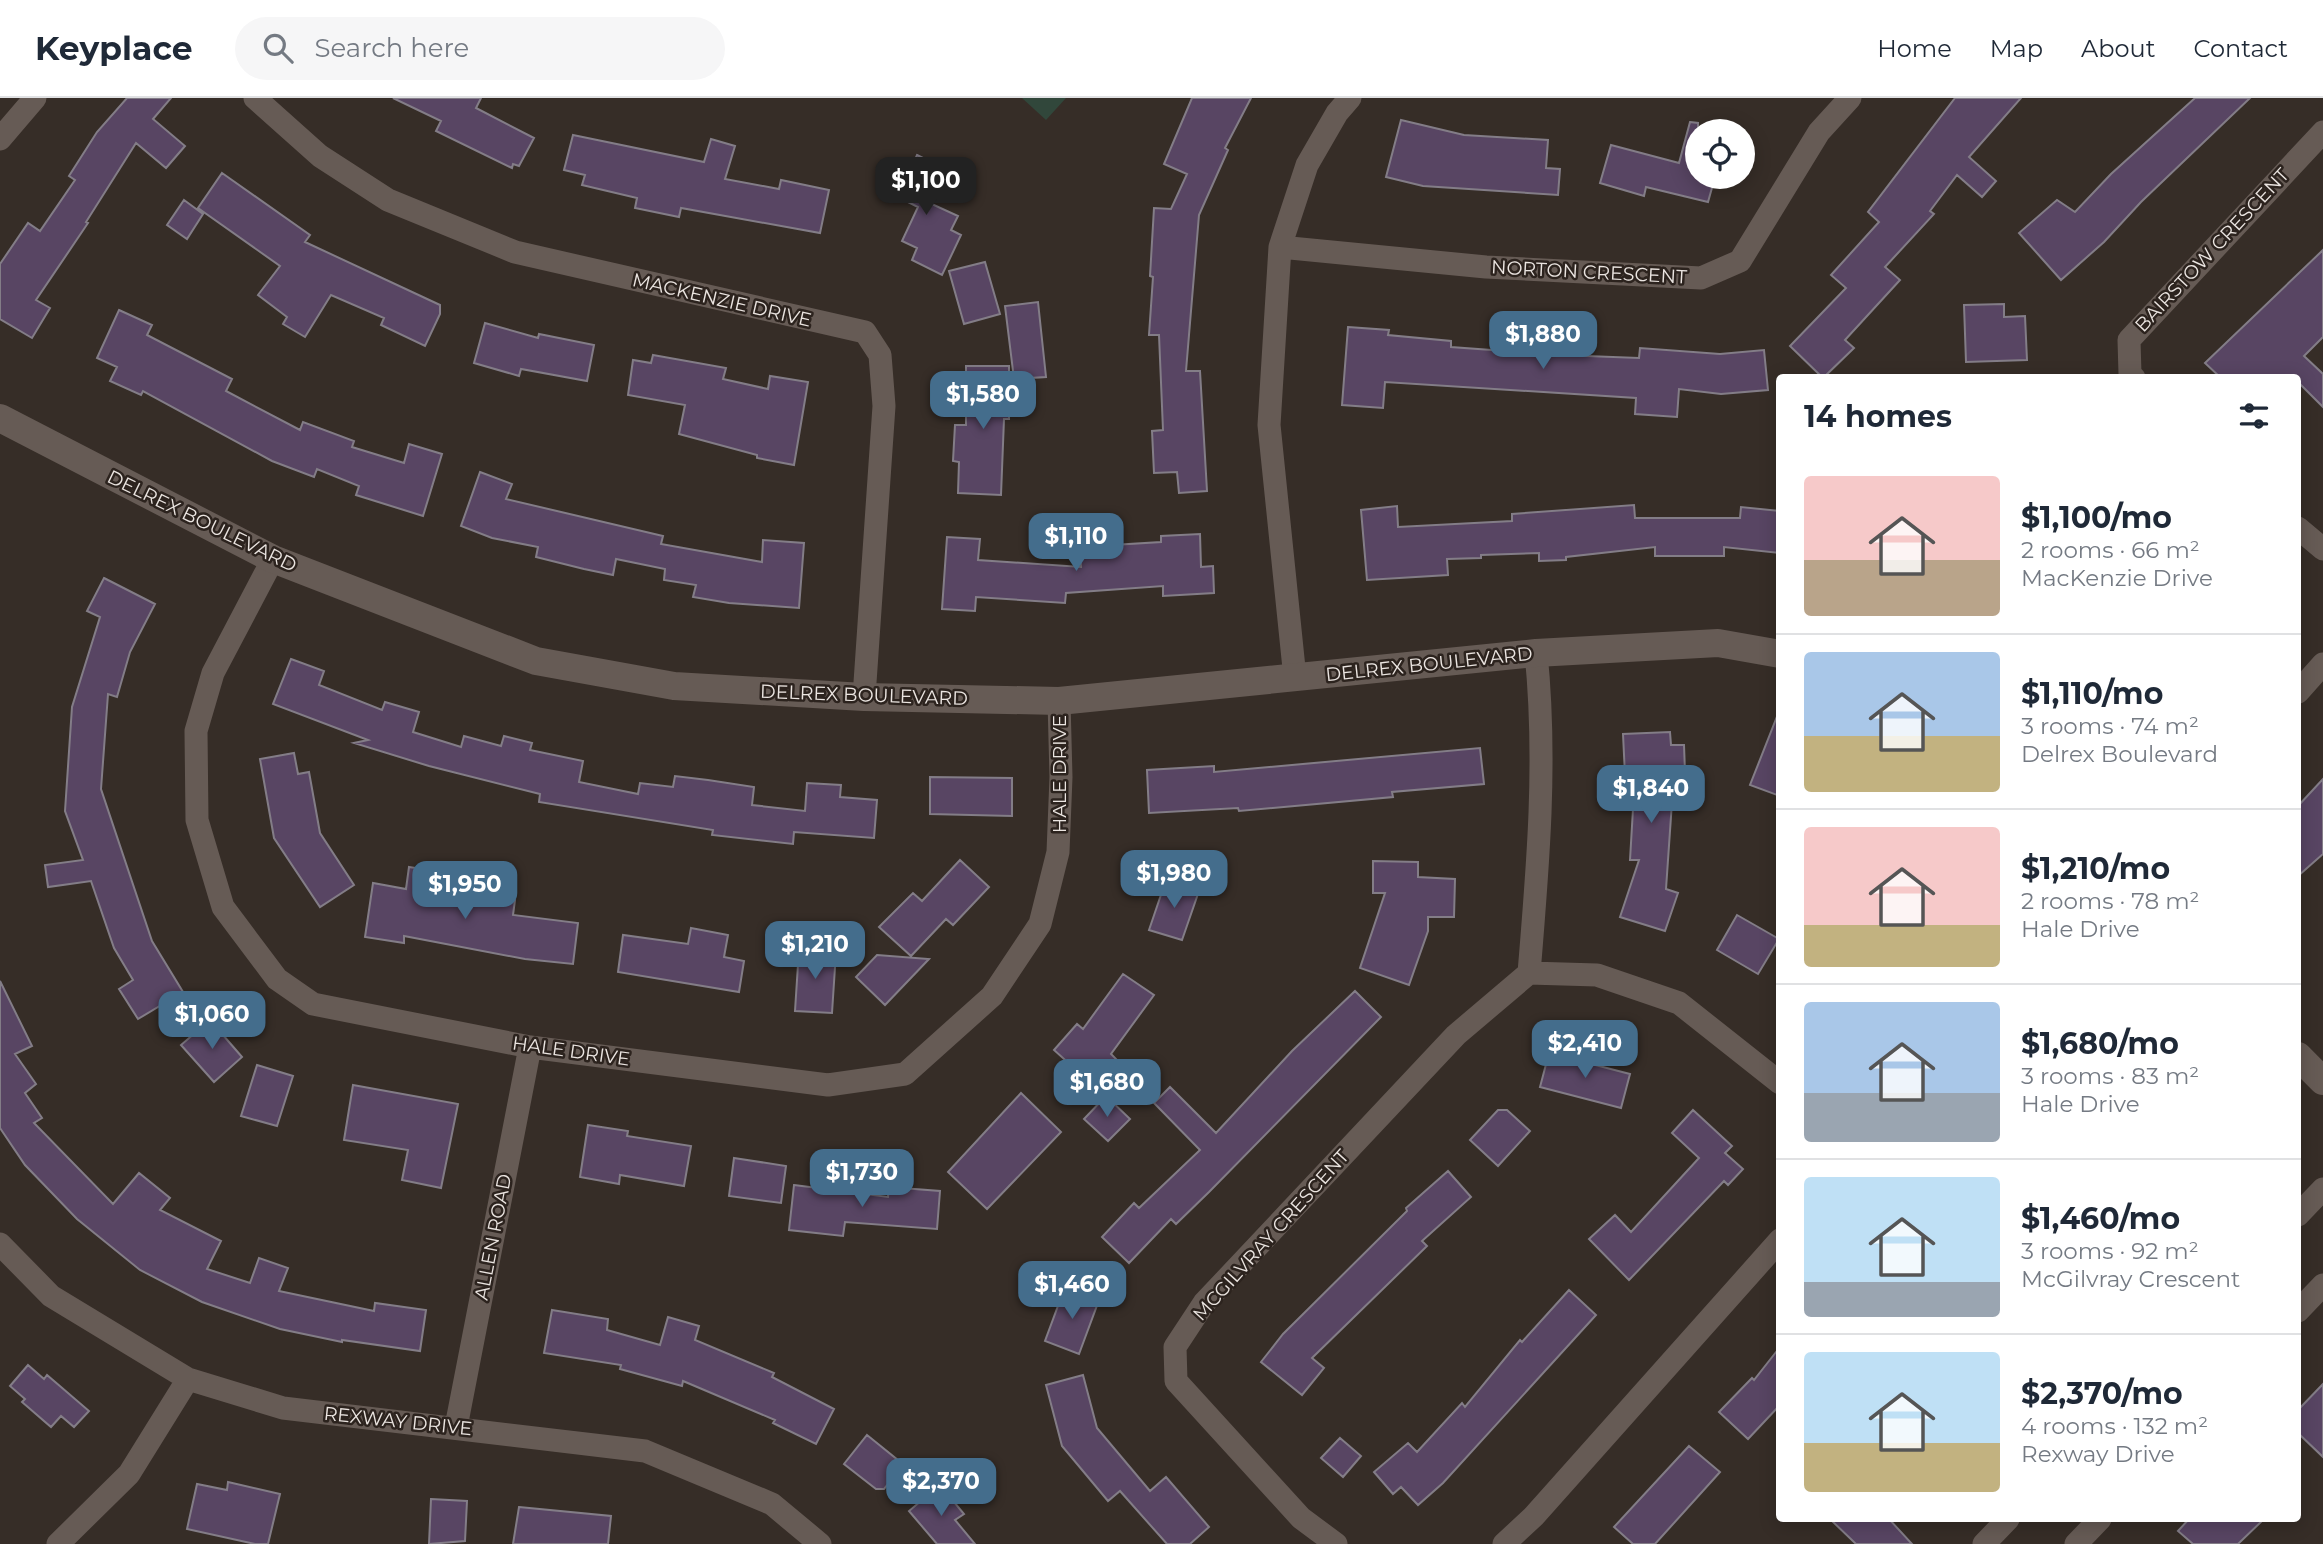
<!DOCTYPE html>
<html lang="en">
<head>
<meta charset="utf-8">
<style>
  :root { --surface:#fff; --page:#f6f6f7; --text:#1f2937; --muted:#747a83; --line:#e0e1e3; --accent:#446d8c }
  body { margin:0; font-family:Montserrat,sans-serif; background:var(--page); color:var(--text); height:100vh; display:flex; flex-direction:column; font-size:26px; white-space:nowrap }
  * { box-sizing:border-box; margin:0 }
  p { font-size:23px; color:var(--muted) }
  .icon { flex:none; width:38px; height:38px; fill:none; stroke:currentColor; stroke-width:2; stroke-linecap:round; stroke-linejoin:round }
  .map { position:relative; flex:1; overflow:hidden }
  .panel { position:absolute; left:1776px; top:276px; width:525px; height:1148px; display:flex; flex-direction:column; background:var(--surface); border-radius:7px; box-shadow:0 4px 18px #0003 }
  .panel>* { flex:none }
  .buttons { position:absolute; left:1685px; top:21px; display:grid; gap:14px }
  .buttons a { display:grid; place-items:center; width:70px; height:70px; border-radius:50%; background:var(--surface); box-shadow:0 4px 18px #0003; font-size:35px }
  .price { position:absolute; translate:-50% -60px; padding:0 16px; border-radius:14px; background:var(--accent); color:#fff; font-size:23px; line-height:46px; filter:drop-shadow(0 2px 4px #0008) }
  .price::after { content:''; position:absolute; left:50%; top:42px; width:21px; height:16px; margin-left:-10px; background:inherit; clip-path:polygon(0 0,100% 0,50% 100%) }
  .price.active { background:#222; color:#fff }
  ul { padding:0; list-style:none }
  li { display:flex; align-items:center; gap:21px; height:175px; padding:0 28px }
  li+li { border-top:2px solid var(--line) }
  li span { display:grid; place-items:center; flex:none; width:196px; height:140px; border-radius:7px; color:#555 }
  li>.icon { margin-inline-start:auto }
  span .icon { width:84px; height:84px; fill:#fffc; stroke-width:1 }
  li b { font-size:30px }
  h2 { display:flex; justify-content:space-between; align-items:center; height:84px; padding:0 28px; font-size:30px }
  header { display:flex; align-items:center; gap:42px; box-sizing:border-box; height:98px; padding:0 35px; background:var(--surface); border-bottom:2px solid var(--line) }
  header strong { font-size:33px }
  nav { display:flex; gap:38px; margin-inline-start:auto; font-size:24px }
  .search { width:490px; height:63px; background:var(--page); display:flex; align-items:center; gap:18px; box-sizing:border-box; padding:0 24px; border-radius:38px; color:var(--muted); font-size:26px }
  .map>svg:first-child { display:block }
</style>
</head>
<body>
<header>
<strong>Keyplace</strong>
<div class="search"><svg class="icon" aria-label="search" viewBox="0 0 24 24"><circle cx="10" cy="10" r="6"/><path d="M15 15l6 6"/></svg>Search here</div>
<nav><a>Home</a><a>Map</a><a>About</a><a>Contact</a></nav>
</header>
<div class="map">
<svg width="2323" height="1446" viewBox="0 0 2323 1446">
  <rect width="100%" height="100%" fill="#362d27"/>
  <!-- grass -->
  <path fill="#31473b" d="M1022 0H1066L1046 22Z"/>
  <!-- building -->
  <path fill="#584563" stroke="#837d87" stroke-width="2" d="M127 0H171L153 21 185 48 166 70 136 45 86 124 88 125 36 202 50 210 32 240 0 221V166L28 125 40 133 75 82 69 78 97 34Z
    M393 0H481L476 10 534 40 519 68 513 66 512 70 436 33 441 23Z
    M1192 0H1251L1225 50 1228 52 1199 117 1186 273H1200L1207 393 1179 395 1177 374 1154 375 1152 333 1163 332 1159 237H1149L1153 179 1150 178 1154 110 1171 111 1187 76 1164 66Z
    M1955 0H2021L1969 59 1996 83 1982 99 1957 77 1930 113 1934 116 1885 169 1900 182 1845 242 1854 250 1823 280 1790 248 1846 190 1831 177 1879 124 1868 114Z
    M2195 0H2250L2141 104 2104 144 2061 182 2019 135 2057 102 2075 114 2111 76Z
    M1401 22 1464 37 1548 42 1546 70 1560 71 1558 97 1423 88 1386 79Z
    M1690 24 1698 25V79H1715L1708 104 1646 89 1644 98 1600 85 1611 47 1679 65Z
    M573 37 704 64 711 41 735 48 725 81 779 91 781 82 829 92 820 135 681 110 679 119 635 110 637 100 582 87 585 77 564 72Z
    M917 57 941 69 923 102 958 118 951 132 961 137 942 177 912 162 917 150 902 143 918 109 890 95 905 65 912 68Z
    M222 75 310 137 305 144 440 207V216L425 248 381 227 384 220 331 197 305 239 283 226 287 219 258 197 280 168 198 110Z
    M184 102 203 116 187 141 167 127Z
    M2323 152V239L2304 258 2323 276V309L2298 284V280H2221L2205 265Z
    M985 164 1000 216 964 226 949 173Z
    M1038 204 1046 279 1014 281 1005 208Z
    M2004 206V219L2025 218 2027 262 1966 264 1964 207Z
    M119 212 152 227 147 237 232 281 226 293 300 332 303 324 354 343 352 349 404 365 409 346 442 356 423 418 356 397 359 388 317 371 314 379 272 363 143 293 141 297 110 283 117 269 97 260Z
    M485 225 538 240 539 236 594 247 587 283 521 271 519 278 474 265Z
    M1348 229 1389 232 1388 237 1451 243V249L1560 257 1639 260 1640 250 1720 256 1764 252 1768 292 1721 296 1679 291 1677 319 1635 316 1636 300 1385 284 1383 310 1342 307Z
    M653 257 726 270 723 281 768 291 770 278 808 284 794 367 757 360V357L679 336 685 307 628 297 633 262 651 265Z
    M966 268H1009V321H1004L1001 397 958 395 959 364 953 363 955 327H966Z
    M480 374 512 386 506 401 663 438 661 446 762 464 763 442 804 445 799 510 729 505 693 499 696 487 664 482 665 471 616 461 613 477 584 471 536 459 538 449 492 440 461 428Z
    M1634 407 1635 420H1740L1741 409 1780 413V455L1724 449V458H1655V449L1566 459V462L1539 463V455L1481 457V460L1447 461 1448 477 1367 482 1361 412 1397 408 1398 429 1512 423V416Z
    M1200 436 1201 469 1213 468 1214 495 1163 498V488L1066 495 1065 505 976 499 975 513 942 511 947 439 980 441 978 462 1081 469 1080 449 1161 444V438Z
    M104 480 155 506 130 554 117 599 108 596 101 691 152 843 183 894 138 921 119 891 133 882 114 850 91 783 48 789 45 767 83 762 65 713 72 609 100 519 87 513Z
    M291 561 324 573 319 587 382 612 385 604 419 614 413 634 461 649 464 638 501 648 504 638 532 645 530 652 583 663 579 684 638 696 640 685 673 689 675 678 708 682 754 689 752 707 805 713 807 685 841 687 840 699 877 702 874 740 794 734 793 746 712 737 713 732 539 704 540 696 429 668 354 645 368 642 273 606Z
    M1778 616H1780V698L1750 687Z
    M1670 634 1671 647H1684L1685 674 1674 675 1666 791 1678 795 1665 833 1620 819 1639 762H1630L1635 677H1625L1623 636Z
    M1480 650 1484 686 1392 694 1393 699 1239 713 1238 710 1149 715 1147 672 1214 668V674Z
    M294 655 298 676 309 674 320 735 354 787 320 809 274 740 260 661Z
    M930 679 1012 680V718L930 716Z
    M2323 681V756L2298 778V708Z
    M960 762 989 789 953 827 946 821 911 858 879 829 913 795 922 803Z
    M1373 763 1418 764V779L1455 781 1454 819H1428V833L1409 887 1360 870 1385 795H1373Z
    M409 769 442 774 440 789 515 802 513 817 578 825 573 866 525 861 404 838V845L365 839 373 785 406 791Z
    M1166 782 1199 793 1182 842 1149 832Z
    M1737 817 1779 841 1758 876 1717 852Z
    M691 830 728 837 724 859 744 863 739 894 618 874 623 837 688 846Z
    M799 851 836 854 832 915 795 913Z
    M877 857 929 861 885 907 856 879Z
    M1123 876 1154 897 1111 956 1117 962 1094 988 1054 952 1077 926 1083 931Z
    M0 883 32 948 15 956 36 986 25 995 42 1020 34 1025 113 1106 139 1075 170 1100 160 1112 221 1143 207 1171 250 1185 259 1160 288 1170 279 1193 374 1213 375 1205 426 1212 420 1253 342 1242V1244L280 1231 202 1204 140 1172 77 1121 25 1067 0 1030Z
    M1355 893 1381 919 1209 1094 1176 1126 1171 1121 1129 1165 1102 1139 1134 1105 1139 1110 1200 1052 1154 1005 1170 989 1216 1035 1292 953Z
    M210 922 242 959 214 984 181 947Z
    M1549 955 1630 976 1621 1010 1540 989Z
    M257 967 293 978 277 1028 241 1018Z
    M353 987 458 1006 441 1090 402 1082 408 1052 344 1042Z
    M1021 995 1061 1034 987 1111 948 1074Z
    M1106 998 1130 1021 1108 1043 1084 1021Z
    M1498 1012H1507L1530 1033 1498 1068 1470 1042Z
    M1693 1012 1732 1048 1725 1055 1743 1071 1728 1087 1724 1083 1629 1182 1589 1141 1615 1117 1631 1134 1699 1060 1672 1035Z
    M588 1027 628 1033 627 1038 691 1048 684 1088 620 1077 619 1086 580 1079Z
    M734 1060 786 1068 781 1105 729 1098Z
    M1448 1073 1471 1099 1422 1143 1427 1148 1312 1260 1324 1270 1302 1297 1261 1264 1283 1236 1407 1113 1406 1110Z
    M794 1087 888 1099 889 1089 940 1093 937 1131 845 1124 843 1138 789 1132Z
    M1065 1189 1099 1202 1079 1256 1045 1243Z
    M1569 1192 1596 1217 1443 1385 1418 1407 1401 1389 1393 1396 1374 1374 1408 1345 1417 1354 1462 1305 1465 1309 1520 1242 1522 1244Z
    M552 1212 608 1221 607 1232 660 1247 668 1219 699 1228 695 1242 774 1275 772 1279 834 1311 816 1346 773 1325 775 1322 683 1283 682 1288 620 1271 621 1267 544 1255Z
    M1780 1249V1307L1748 1341 1719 1314 1752 1280 1754 1282Z
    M28 1267 44 1281 47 1277 89 1313 74 1329 61 1318 51 1329 22 1304 25 1301 10 1288Z
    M1083 1277 1097 1330 1150 1393 1166 1379 1209 1429 1190 1446H1167L1120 1393 1108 1403 1062 1348 1046 1287Z
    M2323 1286V1359L2298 1335V1312Z
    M867 1337 904 1367 884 1391H876L844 1366Z
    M1340 1340 1361 1358 1343 1379 1321 1360Z
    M1689 1348 1720 1374 1655 1446H1633L1614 1429Z
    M228 1384 280 1396 268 1446H255L187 1431 197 1386 227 1392Z
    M940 1387 964 1416 955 1422 975 1446H937L909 1413Z
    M431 1401 467 1403 465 1443 429 1446Z
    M519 1409 611 1418 608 1446H513Z
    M1830 1421H1889L1912 1446H1856Z
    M2189 1421H2264L2238 1446H2193L2178 1433Z"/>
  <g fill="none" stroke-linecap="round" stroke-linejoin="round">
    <!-- minor -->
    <path stroke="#665b55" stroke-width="23" d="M255 0 320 58 388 102 515 154 865 234 880 257 884 308 864 599
      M0 41 35 0
      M1280 149 1486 169 1701 180 1740 163 1819 34 1850 0
      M2134 280 2130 276 2129 242 2323 34
      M2298 430 2323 451
      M273 461 213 575 196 633 197 722 223 809 277 881 313 906 530 949 828 987 905 976 992 898 1040 826 1058 754 1061 679 1059 603
      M1295 580 1269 327 1280 149 1307 67 1337 15 1350 0
      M2298 594 2323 566
      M1529 875C1538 768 1547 662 1536 555
      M2298 1117 2323 1091
      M0 1146 51 1198 188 1281 283 1310 645 1353 772 1406 820 1446
      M2298 1213 2323 1187
      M456 1329 530 949
      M58 1446 129 1376 188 1281
      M1336 1446 1301 1420 1176 1283 1175 1249 1204 1205 1456 937 1529 875 1597 877 1679 905 1780 985
      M1504 1446 1534 1418 1780 1142
      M1984 1446 2008 1421
      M2076 1446 2100 1421"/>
    <!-- tertiary -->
    <path stroke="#665b55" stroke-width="28" d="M0 320 273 461 536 563 674 588 864 599 1059 603 1536 555 1718 545 1780 556
      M2298 958 2323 983"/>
  </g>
  <g text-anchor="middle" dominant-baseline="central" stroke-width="5" stroke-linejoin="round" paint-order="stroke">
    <!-- street labels -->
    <g font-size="19" fill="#ebe5e1" stroke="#2c231e">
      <text transform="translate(2212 152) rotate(-47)">BAIRSTOW CRESCENT</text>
      <text transform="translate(1589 174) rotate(3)">NORTON CRESCENT</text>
      <text transform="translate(722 202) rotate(13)">MACKENZIE DRIVE</text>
      <text transform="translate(202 423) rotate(26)">DELREX BOULEVARD</text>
      <text transform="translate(1429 566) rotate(-6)">DELREX BOULEVARD</text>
      <text transform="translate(864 597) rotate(2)">DELREX BOULEVARD</text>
      <text transform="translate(1059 676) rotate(-90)">HALE DRIVE</text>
      <text transform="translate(571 953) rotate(8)">HALE DRIVE</text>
      <text transform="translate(1271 1137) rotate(-48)">MCGILVRAY CRESCENT</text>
      <text transform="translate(493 1139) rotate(-79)">ALLEN ROAD</text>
      <text transform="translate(398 1323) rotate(6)">REXWAY DRIVE</text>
    </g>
  </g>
</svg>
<div class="buttons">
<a><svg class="icon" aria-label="locate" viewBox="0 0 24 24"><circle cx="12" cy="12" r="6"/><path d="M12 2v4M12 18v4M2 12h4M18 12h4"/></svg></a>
</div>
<b class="price active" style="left:926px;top:119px">$1,100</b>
<b class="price" style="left:1543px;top:273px">$1,880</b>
<b class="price" style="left:983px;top:333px">$1,580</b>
<b class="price" style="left:1076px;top:475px">$1,110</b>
<b class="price" style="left:1651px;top:727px">$1,840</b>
<b class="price" style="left:1174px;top:812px">$1,980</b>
<b class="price" style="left:465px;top:823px">$1,950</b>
<b class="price" style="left:815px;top:883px">$1,210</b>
<b class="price" style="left:212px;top:953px">$1,060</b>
<b class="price" style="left:1585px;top:982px">$2,410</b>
<b class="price" style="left:1107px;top:1021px">$1,680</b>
<b class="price" style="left:862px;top:1111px">$1,730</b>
<b class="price" style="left:1072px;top:1223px">$1,460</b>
<b class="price" style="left:941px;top:1420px">$2,370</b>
<section class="panel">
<h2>14 homes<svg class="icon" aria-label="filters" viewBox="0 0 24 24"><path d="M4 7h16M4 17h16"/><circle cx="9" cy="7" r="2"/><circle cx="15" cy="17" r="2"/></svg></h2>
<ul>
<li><span style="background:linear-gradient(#f6c9c9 60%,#b9a48a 0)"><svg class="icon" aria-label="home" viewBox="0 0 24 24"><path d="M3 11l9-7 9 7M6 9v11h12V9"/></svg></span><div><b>$1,100/mo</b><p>2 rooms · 66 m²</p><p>MacKenzie Drive</p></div></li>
<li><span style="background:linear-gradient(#a9c7e8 60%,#c2b280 0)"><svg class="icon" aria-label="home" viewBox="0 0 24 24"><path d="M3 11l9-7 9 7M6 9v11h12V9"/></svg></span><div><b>$1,110/mo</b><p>3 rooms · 74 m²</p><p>Delrex Boulevard</p></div></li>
<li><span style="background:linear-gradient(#f6c9c9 70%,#c2b280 0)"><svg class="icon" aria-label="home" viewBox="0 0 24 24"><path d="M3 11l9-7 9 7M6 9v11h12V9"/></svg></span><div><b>$1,210/mo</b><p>2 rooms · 78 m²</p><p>Hale Drive</p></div></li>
<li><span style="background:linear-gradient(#a9c7e8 65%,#9aa5b1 0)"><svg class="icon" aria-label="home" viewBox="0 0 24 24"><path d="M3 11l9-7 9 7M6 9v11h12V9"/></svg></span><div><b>$1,680/mo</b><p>3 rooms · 83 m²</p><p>Hale Drive</p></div></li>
<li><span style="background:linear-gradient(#bfe0f5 75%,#9aa5b1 0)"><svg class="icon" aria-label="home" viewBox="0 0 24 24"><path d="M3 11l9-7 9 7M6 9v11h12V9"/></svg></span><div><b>$1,460/mo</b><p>3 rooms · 92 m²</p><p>McGilvray Crescent</p></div></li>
<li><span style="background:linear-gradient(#bfe0f5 65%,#c2b280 0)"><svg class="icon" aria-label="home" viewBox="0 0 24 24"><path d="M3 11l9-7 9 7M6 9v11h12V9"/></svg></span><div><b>$2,370/mo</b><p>4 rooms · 132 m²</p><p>Rexway Drive</p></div></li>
</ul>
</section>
</div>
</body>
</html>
